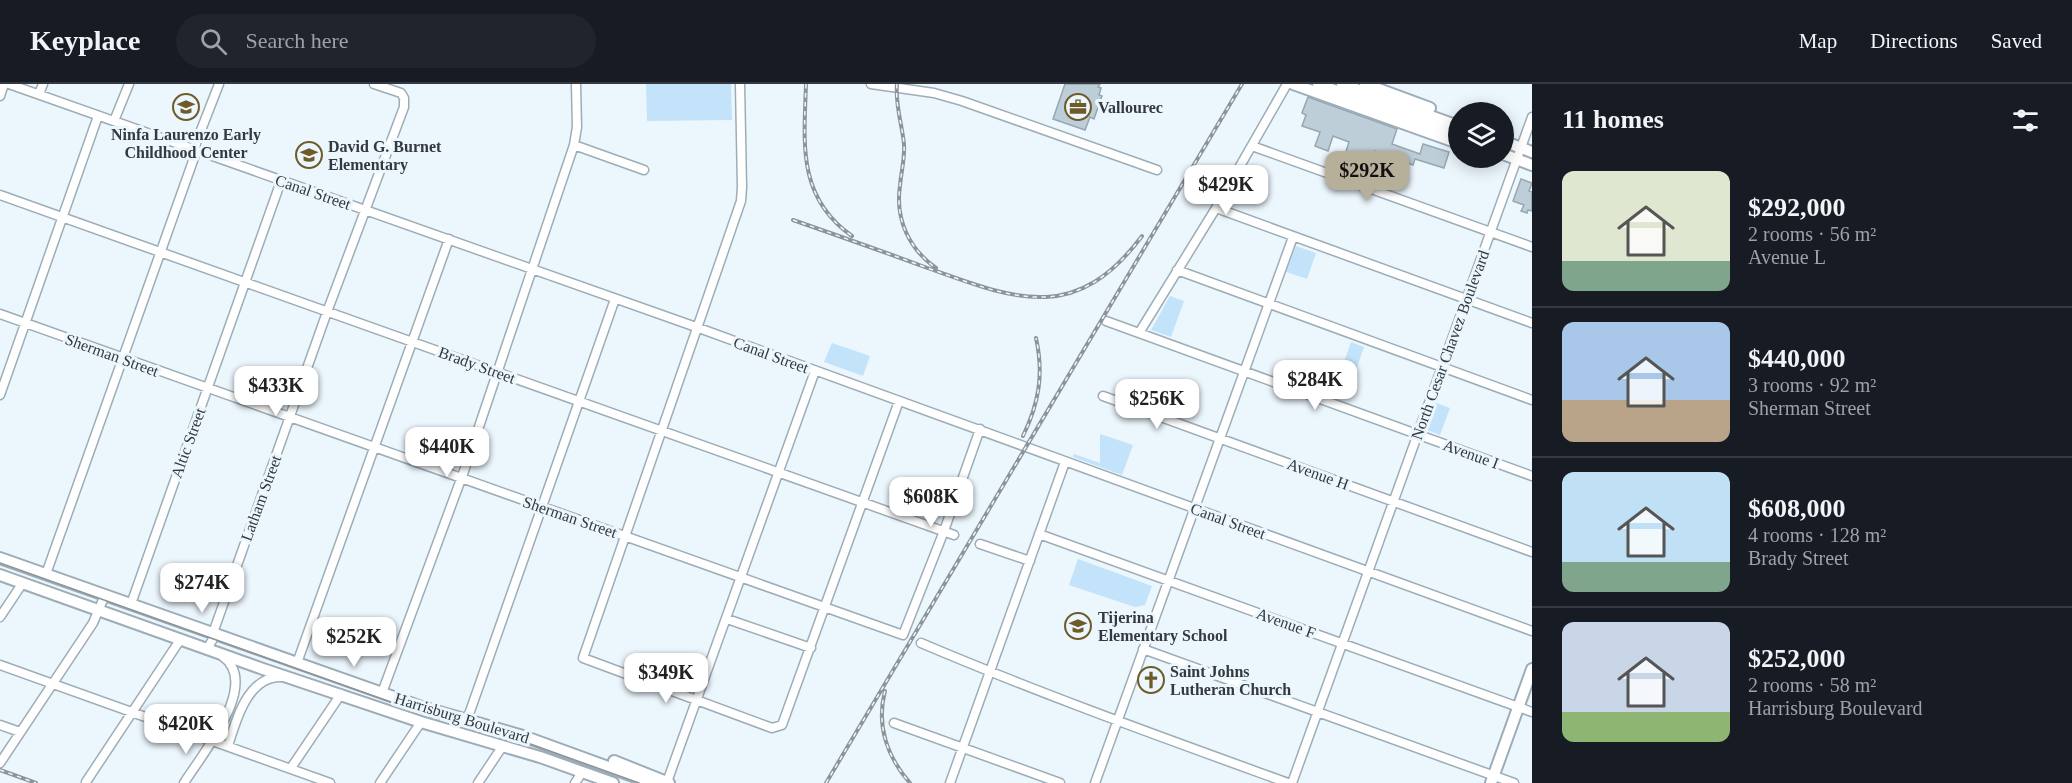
<!DOCTYPE html>
<html lang="en">
<head>
<meta charset="utf-8">
<style>
  :root { --surface:#171b24; --page:#20242c; --text:#f1f3f6; --muted:#9ea1a6; --line:#363941; --accent:#b6af9a }
  body { margin:0; font-family:"Times New Roman",serif; background:var(--page); color:var(--text); height:100vh; display:flex; flex-direction:column; font-size:22px; white-space:nowrap }
  * { box-sizing:border-box; margin:0 }
  p { font-size:20px; color:var(--muted) }
  .icon { flex:none; width:33px; height:33px; fill:none; stroke:currentColor; stroke-width:2; stroke-linecap:round; stroke-linejoin:round }
  .map { position:relative; flex:1; overflow:hidden }
  .drawer { display:flex; flex-direction:column; background:var(--surface); width:540px }
  .drawer>* { flex:none }
  .buttons { position:absolute; left:1448px; top:18px; display:grid; gap:12px }
  .buttons a { display:grid; place-items:center; width:66px; height:66px; border-radius:50%; background:var(--surface); box-shadow:0 3px 15px #0003; font-size:30px }
  .price { position:absolute; translate:-50% -51px; padding:0 14px; border-radius:12px; background:#fff; color:#222; font-size:20px; line-height:39px; filter:drop-shadow(0 2px 3px #0008) }
  .price::after { content:''; position:absolute; left:50%; top:36px; width:18px; height:14px; margin-left:-9px; background:inherit; clip-path:polygon(0 0,100% 0,50% 100%) }
  .price.on { background:var(--accent); color:#111 }
  ul { padding:0; list-style:none }
  li { display:flex; align-items:center; gap:18px; height:150px; padding:0 30px }
  li+li { border-top:2px solid var(--line) }
  li span { display:grid; place-items:center; flex:none; width:168px; height:120px; border-radius:12px; color:#555 }
  li>.icon { margin-inline-start:auto }
  span .icon { width:72px; height:72px; fill:#fffc; stroke-width:1 }
  li b { font-size:26px }
  h2 { display:flex; justify-content:space-between; align-items:center; height:72px; padding:0 30px; font-size:26px }
  header { display:flex; align-items:center; gap:36px; box-sizing:border-box; height:84px; padding:0 30px; background:var(--surface); border-bottom:2px solid var(--line) }
  header strong { font-size:28px }
  nav { display:flex; gap:33px; margin-inline-start:auto; font-size:21px }
  .search { width:420px; height:54px; background:var(--page); display:flex; align-items:center; gap:15px; box-sizing:border-box; padding:0 21px; border-radius:33px; color:var(--muted); font-size:22px }
  main { display:flex; flex:1; min-height:0 }
  .map>svg:first-child { display:block }
</style>
</head>
<body>
<header>
<strong>Keyplace</strong>
<div class="search"><svg class="icon" aria-label="search" viewBox="0 0 24 24"><circle cx="10" cy="10" r="6"/><path d="M15 15l6 6"/></svg>Search here</div>
<nav><a>Map</a><a>Directions</a><a>Saved</a></nav>
</header>
<main>
<div class="map">
<svg width="1532" height="699" viewBox="0 0 1532 699">
  <rect width="100%" height="100%" fill="#ecf6fd"/>
  <!-- green -->
  <path fill="#c2e3f9" d="M646 0H731L732 36 647 37Z
    M1296 162 1316 169 1307 195 1286 188Z
    M1170 212 1184 217 1171 253 1151 246Z
    M1351 258 1364 263 1355 289 1342 284Z
    M832 259 870 272 863 292 824 278Z
    M1436 319 1450 324 1440 351 1427 346Z
    M1100 350 1133 361 1122 391 1073 373 1074 370 1100 379Z
    M1078 475 1152 502 1145 521 1135 523 1069 501Z"/>
  <!-- building -->
  <path fill="#beced9" stroke="#97a7b1" stroke-width="1.5" d="M1065 0H1100L1098 3 1101 4 1099 11 1102 12 1094 35 1090 33 1085 46 1053 35Z
    M1308 13 1397 45 1392 60 1420 70 1423 60 1449 68 1444 84 1415 75 1413 81 1375 67 1369 83 1366 81 1363 90 1354 87 1353 90 1340 86 1349 58 1333 52 1328 67 1315 62 1320 48 1302 42 1306 31 1302 29Z
    M1521 95 1532 99 1529 107 1532 108V127L1528 126 1527 129 1521 127 1524 121 1513 117Z"/>
  <g fill="none" stroke-linecap="round" stroke-linejoin="round">
    <defs>
      <path id="minor" d="M9 0 696 243 1532 547
        M740 0 742 103 741 117 583 574 772 644 782 641 899 317
        M871 0 934 9 962 17 1157 86
        M39 10 43 0
        M0 12 4 0
        M114 37 129 0
        M574 61 644 86
        M1252 62 1532 163
        M0 111 954 451
        M1216 124 1532 239
        M1177 186 1532 316
        M0 230 903 551 944 447 980 345
        M1106 237 1532 392
        M1139 249 1216 124 1287 0
        M0 311 98 32
        M1103 312 1532 468
        M1039 450 1532 628
        M980 460 1030 477
        M46 490 194 74 196 59 219 0
        M131 520 281 97
        M0 533 22 500
        M727 535 811 564
        M921 559C1041 610 1164 654 1288 699
        M207 565 213 555V549L327 228 404 23V14L401 9 374 0
        M1143 565 1514 699
        M297 579 449 155
        M0 581 330 699
        M382 609 464 387 574 61 577 43 576 0
        M467 636 615 215
        M894 639 1060 699
        M0 641 20 648
        M228 662C236 636 248 592 281 593
        M0 679 93 539 105 511
        M291 684 341 610
        M86 698 180 556
        M667 698 815 287
        M184 699C202 670 262 599 222 572
        M380 699 421 638
        M478 699 500 666
        M575 699 579 693
        M950 699 1065 378
        M1095 699 1293 153
        M1292 699 1532 33"/>
      <path id="major" d="M1293 0 1458 59
        M1318 0 1458 52
        M1342 0 1458 42
        M1365 0 1430 24
        M1503 57 1532 68
        M1503 70 1532 81
        M0 474 422 623 523 652 652 699
        M0 491 263 585 421 638 540 673 613 699
        M614 677 669 699
        M1491 699 1532 585"/>
    </defs>
    <!-- minor casing -->
    <use href="#minor" stroke="#9dadb7" stroke-width="11"/>
    <!-- major casing -->
    <use href="#major" stroke="#9dadb7" stroke-width="14"/>
    <!-- minor -->
    <use href="#minor" stroke="#fff" stroke-width="8"/>
    <!-- major -->
    <use href="#major" stroke="#fff" stroke-width="10"/>
    <!-- tram -->
    <path stroke="#8c949a" stroke-width="1.5" d="M0 479 430 632 522 657 639 699"/>
    <defs>
      <path id="rail" d="M806 0C804 60 797 113 852 152
        M897 0C895 21 902 40 904 60 905 75 901 88 900 102 895 135 909 165 936 184
        M793 136C836 151 879 166 922 182 1012 214 1074 243 1142 152
        M1023 352C1039 319 1044 290 1036 254
        M885 607C876 641 887 673 910 699
        M0 686 36 699
        M826 699 1242 0"/>
    </defs>
    <!-- rail casing -->
    <use href="#rail" stroke="#8c949a" stroke-width="4"/>
    <!-- rail -->
    <use href="#rail" stroke="#ecf6fd" stroke-width="1.5" stroke-dasharray="4.5" stroke-linecap="butt"/>
  </g>
  <!-- icons -->
  <defs>
    <symbol id="school-ring" viewBox="-11 -11 22 22"><circle r="9.5" fill="#ecf6fd" stroke="#6f5b2a" stroke-width="1.5"/><path d="M0-5L7-2L0 1L-7-2ZM-4 1L0 2.5L4 1V4Q0 6-4 4Z" fill="#6f5b2a"/></symbol>
    <symbol id="office-ring" viewBox="-11 -11 22 22"><circle r="9.5" fill="#ecf6fd" stroke="#6f5b2a" stroke-width="1.5"/><path d="M-6-3h4V-5.5h4V-3h4V5H-6ZM-1-4.5V-3h2v-1.5ZM-6 0V1H6V0Z" fill="#6f5b2a"/></symbol>
    <symbol id="church-ring" viewBox="-11 -11 22 22"><circle r="9.5" fill="#ecf6fd" stroke="#6f5b2a" stroke-width="1.5"/><path d="M-1.2-6h2.4v3.5h3.3v2.4h-3.3V6h-2.4V-.1h-3.3v-2.4h3.3Z" fill="#6f5b2a"/></symbol>
  </defs>
  <g fill-rule="evenodd">
    <use href="#school-ring" x="171" y="8" width="30" height="30"/>
    <use href="#office-ring" x="1063" y="8" width="30" height="30"/>
    <use href="#school-ring" x="294" y="56" width="30" height="30"/>
    <use href="#school-ring" x="1063" y="527" width="30" height="30"/>
    <use href="#church-ring" x="1136" y="581" width="30" height="30"/>
  </g>
  <g text-anchor="middle" dominant-baseline="central" stroke-width="6" stroke-linejoin="round" paint-order="stroke">
    <!-- poi labels -->
    <g font-size="16" font-weight="bold" fill="#33393e" stroke="#ecf6fd" text-anchor="start">
      <text x="1098" y="23">Vallourec</text>
      <text x="186" y="50" text-anchor="middle">Ninfa Laurenzo Early<tspan x="186" dy="18">Childhood Center</tspan></text>
      <text x="328" y="62">David G. Burnet<tspan x="328" dy="18">Elementary</tspan></text>
      <text x="1098" y="533">Tijerina<tspan x="1098" dy="18">Elementary School</tspan></text>
      <text x="1170" y="587">Saint Johns<tspan x="1170" dy="18">Lutheran Church</tspan></text>
    </g>
    <!-- street labels -->
    <g font-size="16" fill="#33393e" stroke="#ecf6fd">
      <text transform="translate(313 108) rotate(19)">Canal Street</text>
      <text transform="translate(1450 261) rotate(-70)">North Cesar Chavez Boulevard</text>
      <text transform="translate(112 271) rotate(20)">Sherman Street</text>
      <text transform="translate(771 271) rotate(20)">Canal Street</text>
      <text transform="translate(477 281) rotate(20)">Brady Street</text>
      <text transform="translate(188 359) rotate(-70)">Altic Street</text>
      <text transform="translate(1471 370) rotate(20)">Avenue I</text>
      <text transform="translate(1318 390) rotate(20)">Avenue H</text>
      <text transform="translate(261 414) rotate(-70)">Latham Street</text>
      <text transform="translate(570 433) rotate(19)">Sherman Street</text>
      <text transform="translate(1228 437) rotate(20)">Canal Street</text>
      <text transform="translate(1286 539) rotate(20)">Avenue F</text>
      <text transform="translate(462 634) rotate(17)">Harrisburg Boulevard</text>
    </g>
  </g>
</svg>
<div class="buttons">
<a><svg class="icon" aria-label="layers" viewBox="0 0 24 24"><path d="M12 4l9 5-9 5-9-5zM3 14l9 5 9-5"/></svg></a>
</div>
<b class="price on" style="left:1367px;top:118px">$292K</b>
<b class="price" style="left:1226px;top:132px">$429K</b>
<b class="price" style="left:1315px;top:327px">$284K</b>
<b class="price" style="left:276px;top:333px">$433K</b>
<b class="price" style="left:1157px;top:346px">$256K</b>
<b class="price" style="left:447px;top:394px">$440K</b>
<b class="price" style="left:931px;top:444px">$608K</b>
<b class="price" style="left:202px;top:530px">$274K</b>
<b class="price" style="left:354px;top:584px">$252K</b>
<b class="price" style="left:666px;top:620px">$349K</b>
<b class="price" style="left:186px;top:671px">$420K</b>
</div>
<section class="drawer">
<h2>11 homes<svg class="icon" aria-label="filters" viewBox="0 0 24 24"><path d="M4 7h16M4 17h16"/><circle cx="9" cy="7" r="2"/><circle cx="15" cy="17" r="2"/></svg></h2>
<ul>
<li><span style="background:linear-gradient(#dfe7d0 75%,#7fa58c 0)"><svg class="icon" aria-label="home" viewBox="0 0 24 24"><path d="M3 11l9-7 9 7M6 9v11h12V9"/></svg></span><div><b>$292,000</b><p>2 rooms · 56 m²</p><p>Avenue L</p></div></li>
<li><span style="background:linear-gradient(#a9c7e8 65%,#b9a48a 0)"><svg class="icon" aria-label="home" viewBox="0 0 24 24"><path d="M3 11l9-7 9 7M6 9v11h12V9"/></svg></span><div><b>$440,000</b><p>3 rooms · 92 m²</p><p>Sherman Street</p></div></li>
<li><span style="background:linear-gradient(#bfe0f5 75%,#7fa58c 0)"><svg class="icon" aria-label="home" viewBox="0 0 24 24"><path d="M3 11l9-7 9 7M6 9v11h12V9"/></svg></span><div><b>$608,000</b><p>4 rooms · 128 m²</p><p>Brady Street</p></div></li>
<li><span style="background:linear-gradient(#c9d6e8 75%,#8fb573 0)"><svg class="icon" aria-label="home" viewBox="0 0 24 24"><path d="M3 11l9-7 9 7M6 9v11h12V9"/></svg></span><div><b>$252,000</b><p>2 rooms · 58 m²</p><p>Harrisburg Boulevard</p></div></li>
</ul>
</section>
</main>
</body>
</html>
